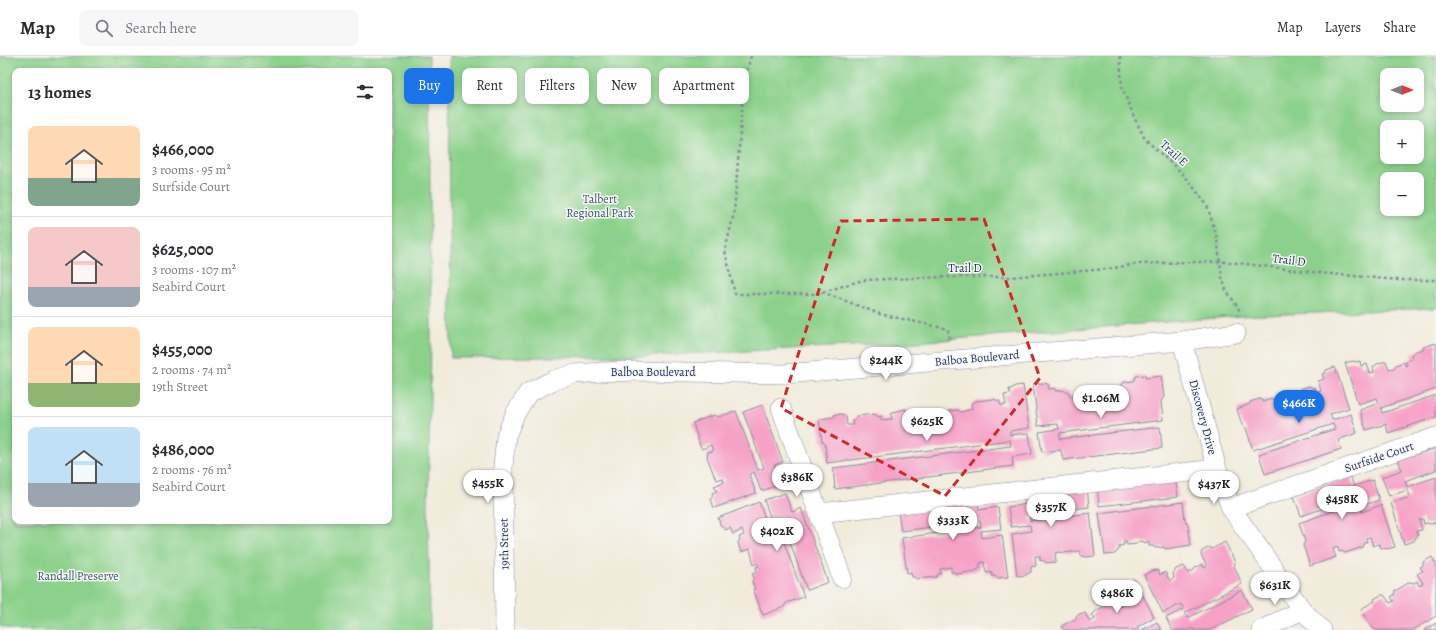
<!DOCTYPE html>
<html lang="en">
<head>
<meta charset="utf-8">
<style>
  :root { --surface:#fff; --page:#f7f7f7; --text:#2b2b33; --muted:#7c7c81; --line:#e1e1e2; --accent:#1a73e8 }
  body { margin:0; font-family:Alegreya,serif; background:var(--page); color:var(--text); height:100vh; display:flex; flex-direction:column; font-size:15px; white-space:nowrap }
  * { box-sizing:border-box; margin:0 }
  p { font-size:13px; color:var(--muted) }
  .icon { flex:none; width:22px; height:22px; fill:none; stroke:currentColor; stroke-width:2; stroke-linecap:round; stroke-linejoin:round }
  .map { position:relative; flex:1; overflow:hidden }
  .panel { position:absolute; left:12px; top:12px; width:380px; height:456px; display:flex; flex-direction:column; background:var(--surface); border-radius:8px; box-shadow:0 2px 6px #0003 }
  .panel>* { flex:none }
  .banner { position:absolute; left:404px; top:12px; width:380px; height:36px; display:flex; gap:8px }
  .needle { width:26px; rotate:90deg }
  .controls { position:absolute; left:1380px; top:12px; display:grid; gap:8px }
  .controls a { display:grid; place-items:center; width:44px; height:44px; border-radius:8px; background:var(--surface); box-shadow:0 2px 6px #0003; font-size:20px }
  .price { position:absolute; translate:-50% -34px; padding:0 9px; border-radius:14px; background:#fff; color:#222; font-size:13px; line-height:26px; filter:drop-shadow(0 1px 2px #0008) }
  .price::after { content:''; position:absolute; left:50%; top:24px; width:12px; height:9px; margin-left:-6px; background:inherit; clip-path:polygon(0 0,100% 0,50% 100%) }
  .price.current { background:var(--accent); color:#fff }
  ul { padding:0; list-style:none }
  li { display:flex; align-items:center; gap:12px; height:100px; padding:0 16px }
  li+li { border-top:1px solid var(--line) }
  li span { display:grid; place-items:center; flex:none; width:112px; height:80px; border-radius:8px; color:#555 }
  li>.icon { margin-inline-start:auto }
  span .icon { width:48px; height:48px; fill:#fffc; stroke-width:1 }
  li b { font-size:17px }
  h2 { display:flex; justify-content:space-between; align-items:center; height:48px; padding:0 16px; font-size:17px }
  .tag { padding:0 14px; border-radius:8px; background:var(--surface); box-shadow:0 2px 6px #0003; font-size:14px; line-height:36px }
  .tag.current { background:var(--accent); color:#fff }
  header { display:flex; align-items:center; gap:24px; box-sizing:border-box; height:56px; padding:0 20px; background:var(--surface); border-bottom:1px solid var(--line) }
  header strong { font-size:19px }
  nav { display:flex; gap:22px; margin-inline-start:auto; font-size:14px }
  .search { width:280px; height:36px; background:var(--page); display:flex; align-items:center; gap:10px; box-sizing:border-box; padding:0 14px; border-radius:8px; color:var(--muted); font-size:15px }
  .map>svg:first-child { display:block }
</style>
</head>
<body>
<header>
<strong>Map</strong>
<div class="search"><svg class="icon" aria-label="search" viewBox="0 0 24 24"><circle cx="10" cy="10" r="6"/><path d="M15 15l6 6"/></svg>Search here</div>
<nav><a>Map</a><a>Layers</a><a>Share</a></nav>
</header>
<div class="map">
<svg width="1436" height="574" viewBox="0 0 1436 574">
  <rect width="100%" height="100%" fill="#f6f6f2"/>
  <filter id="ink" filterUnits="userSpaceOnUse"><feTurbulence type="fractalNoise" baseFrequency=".025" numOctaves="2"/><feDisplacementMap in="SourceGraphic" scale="8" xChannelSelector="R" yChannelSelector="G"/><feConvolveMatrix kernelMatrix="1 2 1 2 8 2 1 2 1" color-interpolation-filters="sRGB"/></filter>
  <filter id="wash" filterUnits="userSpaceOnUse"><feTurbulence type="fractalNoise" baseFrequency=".012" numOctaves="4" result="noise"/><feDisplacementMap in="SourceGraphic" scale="16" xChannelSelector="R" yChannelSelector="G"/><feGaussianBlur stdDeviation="0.9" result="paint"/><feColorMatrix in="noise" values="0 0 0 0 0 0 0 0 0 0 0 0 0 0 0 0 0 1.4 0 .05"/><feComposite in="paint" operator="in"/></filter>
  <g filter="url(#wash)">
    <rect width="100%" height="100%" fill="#f1ebda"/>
    <!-- green -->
    <path fill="#8cd18b" stroke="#548074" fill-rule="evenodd" d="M0 0H429L431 284 428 449 430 574H12L0 570ZM15 15H389V465H15Z
      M449 0H1436V252L1241 260 892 288 643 300 451 302ZM1387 19H1417V49H1387ZM1387 71H1417V101H1387ZM1387 123H1417V153H1387Z"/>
    <g id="blocks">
      <!-- building -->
      <path fill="#f6a2c7" d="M1436 287V333L1381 352 1382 357 1436 339V361L1388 377 1386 368 1366 374 1360 354 1379 347 1377 342 1358 348 1345 307 1353 305 1357 306 1360 305 1361 310 1367 308 1370 317 1374 316 1373 311 1377 308 1386 305 1389 313 1394 312 1396 309 1404 306 1405 310 1407 309 1406 305 1412 303 1411 299 1416 295 1424 293 1423 291Z
        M1335 311 1349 352 1330 358 1332 364 1351 358 1357 377 1338 384 1341 393 1265 418 1259 398 1335 373 1333 368 1253 394 1246 372 1242 369 1237 353 1250 348V346L1259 343 1262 344V346L1272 343 1275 345 1277 344 1279 348 1284 347 1285 350 1288 349 1286 345 1303 341 1300 333 1309 330 1313 332 1315 331 1317 336 1321 335 1318 325 1324 323 1322 318 1325 317 1326 314Z
        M1145 319V322L1161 320 1164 341 1161 345 1163 364 1060 377V383L1160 371 1162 392 1063 404 1061 394 1042 396 1039 376 1059 373 1058 368 1038 370 1033 328 1043 327 1048 328 1049 333 1055 332V335L1063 334 1066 336H1069L1070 341H1081L1084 338 1092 337V341H1098V336L1107 335 1109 337 1120 334V330L1122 329 1124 326 1134 325 1136 320Z
        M1023 329 1029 372 1010 375V379L1029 377 1032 398 1012 401 1013 410 835 433 833 412 1011 390 1010 384 827 407 825 388 822 385 819 363 834 361V359L842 358 846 360 847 369H853L852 364H854L857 360 875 358 878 361 881 360V364L892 363 891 358 897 355 906 353V361L918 359 921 361 943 356V360L950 359 949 355 958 354 961 356 972 353 971 348 976 345 994 343 998 345H1000V349H1006L1004 339 1010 338 1009 333H1011L1015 330Z
        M762 349 783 406 774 409 781 428 761 435 754 416 749 418 756 437 714 452 711 443 713 439 712 437 717 435 714 430 724 426 723 422 717 424 714 419 707 401 708 396 713 395 711 389 702 393 700 390 693 367 714 359 718 361 736 355 758 414 764 412 743 356Z
        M1436 392V414L1405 425 1407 431 1436 421V466L1430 468 1427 467 1424 468 1423 463 1419 464 1422 474 1416 475 1418 480 1416 481 1414 485 1404 488 1391 447 1410 441 1408 434 1389 440 1382 421 1402 414 1398 404Z
        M1175 420 1178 441 1099 450 1097 429Z
        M1350 421 1354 430 1373 424 1379 444 1361 450 1362 456 1381 449 1395 491 1387 493 1383 492H1381L1379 488 1373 490 1370 481 1366 482 1367 486 1365 487 1363 491 1345 497 1342 495 1339 496 1338 491 1333 493 1336 501 1310 510 1303 489 1305 485 1299 467 1359 446 1357 441 1301 460 1294 440Z
        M1087 431 1089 451 1030 459V465L1090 457 1095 500 1086 501 1081 500 1080 495 1063 497 1060 496 1055 497 1056 506 1046 507 1043 504 1040 505V500H1035L1036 510 1031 511V516L1026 519 1017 520 1012 478 1031 475 1030 469 1011 471 1008 451 1028 448 1027 438Z
        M785 437 792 456 801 452 828 526 807 534 781 461 775 462 804 541 786 547 784 551 763 559 753 533H755L752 525 754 521 752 518 757 516 756 511 759 510 758 507 754 509 750 493 741 496 738 487 740 483 739 481 744 479 742 474 733 478 730 472 725 474V472L721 470 718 462 759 446 766 465 771 463 764 444Z
        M978 444 979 454 998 451 1001 473 981 475 982 482 1002 479 1008 521 997 522 995 520H992V516L986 517 984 506 980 507V512L975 515 956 518 954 516H951V511L940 513 941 517 938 518 936 521 917 523 914 521H912L911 516 907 517 902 482 981 471 980 465 901 475 898 455Z
        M1183 446 1185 465 1188 468 1191 489 1165 493 1164 491 1155 492 1153 490H1149V486L1143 487V485L1138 486 1136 488 1127 489 1126 485H1124V489L1119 490V494L1117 495 1115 498 1105 499 1099 457Z
        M1225 486 1235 506 1234 510 1242 528 1185 557 1188 562 1242 534 1252 553 1210 574H1194L1193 572 1189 574H1172L1166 562 1184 553 1181 548 1163 557 1144 519 1152 515 1158 514 1160 519 1165 516 1170 525 1174 522 1173 518 1176 513 1184 510 1188 517 1193 515 1195 512 1202 508 1204 512 1207 510 1201 499 1202 495 1210 491 1212 493Z
        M1432 501 1436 508V560L1413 574H1377L1373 572 1361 553 1375 545 1374 543 1381 539H1384L1390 547 1394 545 1391 541 1394 539 1395 535 1410 526 1414 527 1417 525 1419 530 1423 527 1417 518 1423 515 1420 511 1423 510V506Z
        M1135 524 1154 561 1137 571 1139 574H1064L1061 570 1077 562 1076 560 1082 557H1085L1090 566 1095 563 1092 559 1096 555 1112 546H1118L1121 551 1125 548 1121 539 1125 537 1123 532 1127 528Z
        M1157 566 1161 574H1142Z
        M1436 567V574H1424Z"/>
    </g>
  </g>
  <g filter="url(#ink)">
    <use href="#blocks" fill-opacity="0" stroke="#868d9c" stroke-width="1"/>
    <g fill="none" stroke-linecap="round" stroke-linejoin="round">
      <defs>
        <path id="street" d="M1182 285 1217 413 1231 452 1302 554 1322 574
          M781 352 842 522
          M1231 452 1436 381
          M819 457 1217 413
          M505 574 503 410 506 380 515 358 528 337 554 324 575 318 602 316 641 315 784 318 1182 285 1236 277
          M1261 574 1302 554"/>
      </defs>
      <!-- street casing -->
      <use href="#street" stroke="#868d9c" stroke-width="20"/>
      <!-- path -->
      <path stroke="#868d9c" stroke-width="2.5" stroke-dasharray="3 3" stroke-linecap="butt" d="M751 0 744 25 734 157 725 195 735 238H816L863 224 945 221H1011L1107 213 1138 208 1190 206H1229L1321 217 1398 224H1436
        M1120 0 1122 31 1134 61 1145 83 1185 120 1207 149 1217 182 1222 221 1226 234 1238 251 1240 257
        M822 236 880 258 948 273 949 283"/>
      <!-- street -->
      <use href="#street" stroke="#fff" stroke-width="19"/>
    </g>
  </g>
  <!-- marked area -->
  <path fill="none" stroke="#d62828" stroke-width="3" stroke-dasharray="8 5" stroke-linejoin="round" d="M984 163 1040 322 945 440 781 352 841 165Z"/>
  <g text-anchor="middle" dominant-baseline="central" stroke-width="3" stroke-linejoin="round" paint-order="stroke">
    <!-- street labels -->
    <g font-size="12" fill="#1b2f5e" stroke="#f6f6f2">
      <text transform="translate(1174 97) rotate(42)">Trail E</text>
      <text transform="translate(1289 204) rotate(7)">Trail D</text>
      <text x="965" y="212">Trail D</text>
      <text transform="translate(977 302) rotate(-5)">Balboa Boulevard</text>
      <text x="653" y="316">Balboa Boulevard</text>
      <text transform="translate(1203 361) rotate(75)">Discovery Drive</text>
      <text transform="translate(1379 401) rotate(-19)">Surfside Court</text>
      <text transform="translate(504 488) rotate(-91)">19th Street</text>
    </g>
    <!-- park labels -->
    <g font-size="12" fill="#375869" stroke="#f6f6f2">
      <text x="600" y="143">Talbert<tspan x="600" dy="14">Regional Park</tspan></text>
      <text x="78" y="520">Randall Preserve</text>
    </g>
  </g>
</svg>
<div class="controls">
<a><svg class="needle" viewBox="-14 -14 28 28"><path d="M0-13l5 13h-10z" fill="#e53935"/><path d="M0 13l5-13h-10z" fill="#7c7c81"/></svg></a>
<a>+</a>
<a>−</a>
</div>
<b class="price" style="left:886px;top:325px">$244K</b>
<b class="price" style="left:1101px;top:363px">$1.06M</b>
<b class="price current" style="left:1299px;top:368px">$466K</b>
<b class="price" style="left:927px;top:386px">$625K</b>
<b class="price" style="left:797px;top:442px">$386K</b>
<b class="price" style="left:488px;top:448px">$455K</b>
<b class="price" style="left:1214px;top:449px">$437K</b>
<b class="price" style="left:1342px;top:464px">$458K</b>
<b class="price" style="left:1051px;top:472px">$357K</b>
<b class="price" style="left:953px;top:485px">$333K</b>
<b class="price" style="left:777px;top:496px">$402K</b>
<b class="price" style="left:1275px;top:550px">$631K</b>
<b class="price" style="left:1117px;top:558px">$486K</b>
<div class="banner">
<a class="tag current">Buy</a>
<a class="tag">Rent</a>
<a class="tag">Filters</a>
<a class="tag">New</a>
<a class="tag">Apartment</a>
</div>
<section class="panel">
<h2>13 homes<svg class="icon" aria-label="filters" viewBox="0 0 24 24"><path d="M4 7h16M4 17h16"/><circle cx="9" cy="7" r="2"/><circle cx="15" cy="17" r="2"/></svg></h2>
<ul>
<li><span style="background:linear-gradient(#ffd9b3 65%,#7fa58c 0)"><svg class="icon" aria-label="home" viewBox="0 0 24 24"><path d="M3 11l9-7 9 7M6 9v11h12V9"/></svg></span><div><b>$466,000</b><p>3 rooms · 95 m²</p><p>Surfside Court</p></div></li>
<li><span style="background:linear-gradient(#f6c9c9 75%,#9aa5b1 0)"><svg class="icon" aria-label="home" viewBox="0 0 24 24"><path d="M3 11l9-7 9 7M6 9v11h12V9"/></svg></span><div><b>$625,000</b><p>3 rooms · 107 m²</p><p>Seabird Court</p></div></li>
<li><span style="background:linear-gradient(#ffd9b3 70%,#8fb573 0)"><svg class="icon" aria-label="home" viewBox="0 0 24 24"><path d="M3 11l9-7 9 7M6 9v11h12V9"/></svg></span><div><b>$455,000</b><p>2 rooms · 74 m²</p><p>19th Street</p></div></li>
<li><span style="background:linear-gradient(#bfe0f5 70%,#9aa5b1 0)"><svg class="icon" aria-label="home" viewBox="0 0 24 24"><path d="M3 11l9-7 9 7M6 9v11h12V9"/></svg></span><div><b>$486,000</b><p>2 rooms · 76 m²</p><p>Seabird Court</p></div></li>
</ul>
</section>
</div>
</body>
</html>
